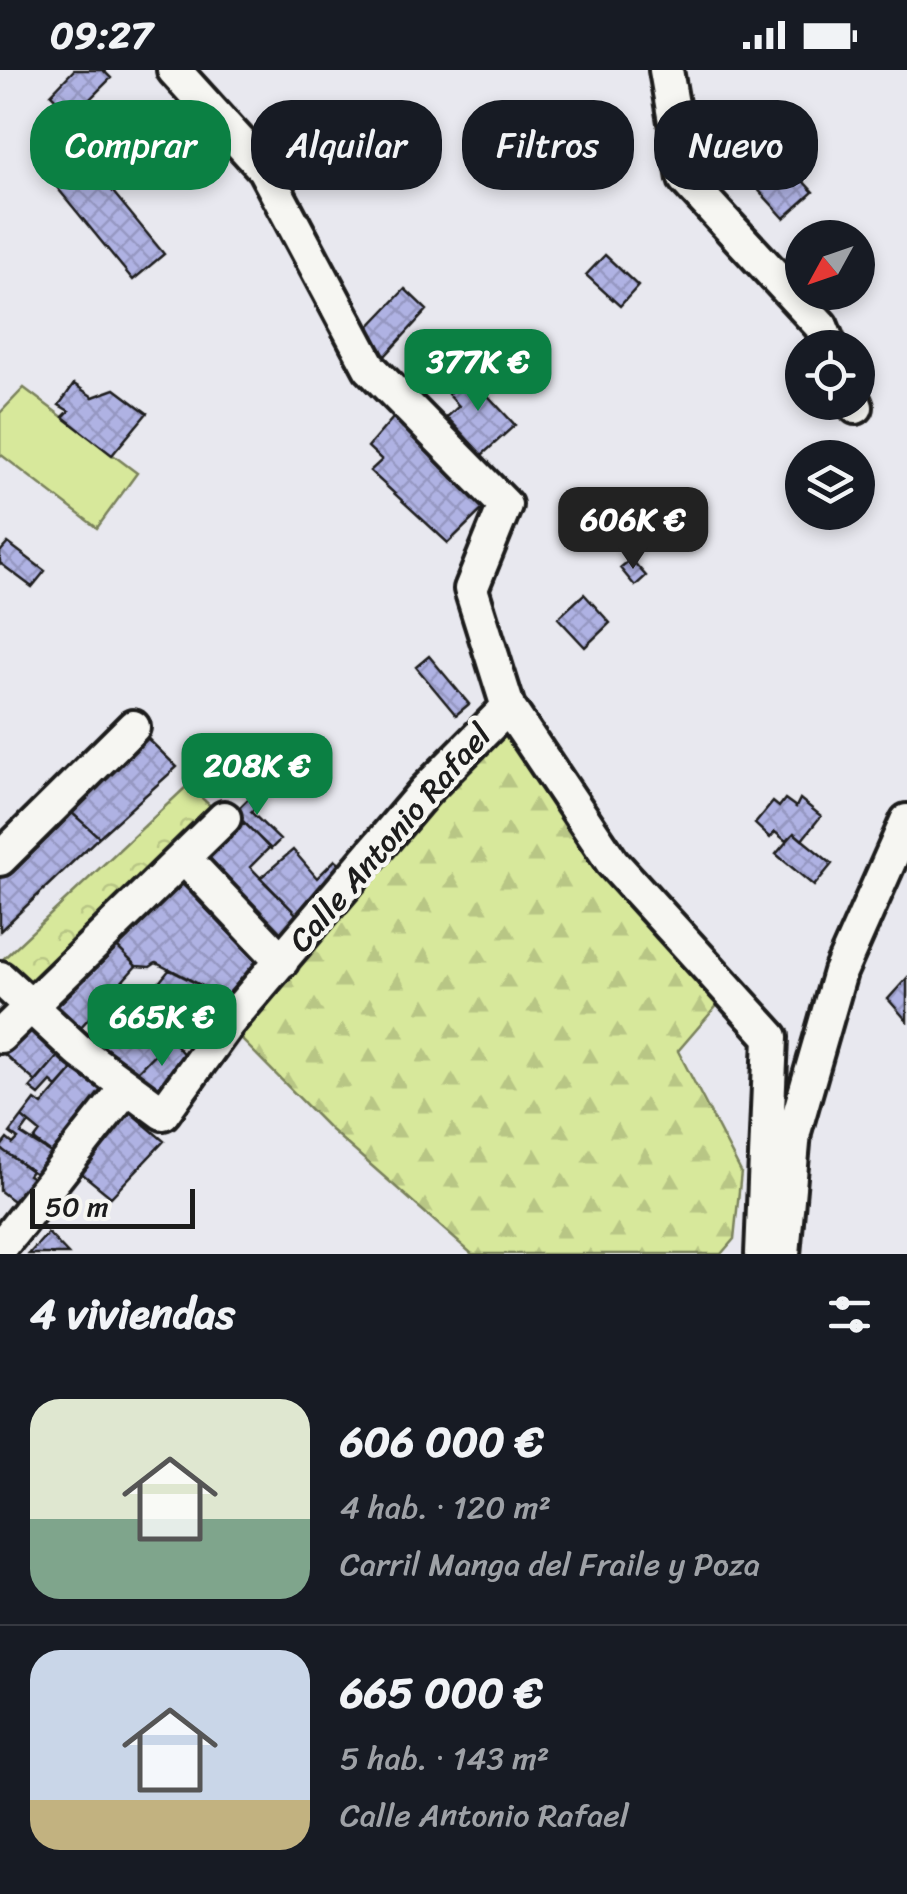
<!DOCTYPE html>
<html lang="es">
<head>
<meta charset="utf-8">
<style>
  :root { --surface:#171b24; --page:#20242c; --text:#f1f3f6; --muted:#9ea1a6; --line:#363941; --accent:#0b8043 }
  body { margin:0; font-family:Sriracha,sans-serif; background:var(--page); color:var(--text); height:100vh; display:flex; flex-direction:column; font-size:38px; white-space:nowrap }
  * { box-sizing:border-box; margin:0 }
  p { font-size:32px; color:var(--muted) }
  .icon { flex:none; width:55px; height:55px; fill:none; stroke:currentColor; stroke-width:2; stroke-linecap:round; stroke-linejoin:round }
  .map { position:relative; height:1184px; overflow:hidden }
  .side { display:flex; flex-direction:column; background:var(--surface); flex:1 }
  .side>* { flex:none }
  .hud { position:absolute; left:30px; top:30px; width:848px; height:90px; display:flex; gap:20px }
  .needle { width:65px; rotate:230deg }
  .buttons { position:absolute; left:785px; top:150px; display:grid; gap:20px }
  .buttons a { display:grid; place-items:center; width:90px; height:90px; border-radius:50%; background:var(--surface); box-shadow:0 5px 15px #0003; font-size:50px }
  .scale { position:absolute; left:30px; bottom:25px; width:165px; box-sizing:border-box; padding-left:10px; border:5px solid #1c1c1c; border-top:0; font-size:28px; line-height:35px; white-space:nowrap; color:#1c1c1c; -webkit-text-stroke:8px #f6f6f2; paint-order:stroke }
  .price { position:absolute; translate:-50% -85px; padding:0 22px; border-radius:20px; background:var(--accent); color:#fff; font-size:32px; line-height:65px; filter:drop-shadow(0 2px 5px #0008) }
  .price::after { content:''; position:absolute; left:50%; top:60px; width:30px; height:22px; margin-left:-15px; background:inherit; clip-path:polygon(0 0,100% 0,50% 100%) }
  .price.active { background:#222; color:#fff }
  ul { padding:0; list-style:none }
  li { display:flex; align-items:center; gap:30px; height:250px; padding:0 30px }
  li+li { border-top:2px solid var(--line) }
  li span { display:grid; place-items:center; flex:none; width:280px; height:200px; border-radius:30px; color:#555 }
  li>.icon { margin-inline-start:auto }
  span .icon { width:120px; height:120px; fill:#fffc; stroke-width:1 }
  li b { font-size:42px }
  h2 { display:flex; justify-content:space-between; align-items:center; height:120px; padding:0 30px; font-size:42px }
  .pill { padding:0 35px; border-radius:40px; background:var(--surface); box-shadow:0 5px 15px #0003; font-size:35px; line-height:90px }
  .pill.active { background:var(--accent); color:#fff }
  .status { display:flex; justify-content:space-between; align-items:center; height:70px; padding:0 50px; background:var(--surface); direction:ltr }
  .status svg { height:28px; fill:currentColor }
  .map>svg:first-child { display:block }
</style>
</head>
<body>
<div class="status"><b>09:27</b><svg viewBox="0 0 49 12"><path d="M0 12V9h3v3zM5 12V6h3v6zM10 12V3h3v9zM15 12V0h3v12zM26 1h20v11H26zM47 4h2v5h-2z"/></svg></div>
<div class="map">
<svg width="907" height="1184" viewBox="0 0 907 1184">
  <defs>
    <pattern id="forest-firs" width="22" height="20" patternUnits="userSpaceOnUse" patternTransform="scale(2.5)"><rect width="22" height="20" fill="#d7e89b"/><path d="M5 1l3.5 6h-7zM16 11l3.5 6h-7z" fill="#b8c685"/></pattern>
    <pattern id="park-crowns" width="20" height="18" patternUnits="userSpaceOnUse" patternTransform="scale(2.5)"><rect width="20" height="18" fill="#d7e89b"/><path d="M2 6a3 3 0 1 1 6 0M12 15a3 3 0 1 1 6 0" fill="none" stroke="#b8c685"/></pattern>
    <pattern id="building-cross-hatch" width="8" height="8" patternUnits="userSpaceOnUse" patternTransform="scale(2.5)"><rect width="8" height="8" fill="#afb2e3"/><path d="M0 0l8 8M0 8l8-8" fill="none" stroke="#9698c2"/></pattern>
  </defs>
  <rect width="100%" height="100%" fill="#e8e8ef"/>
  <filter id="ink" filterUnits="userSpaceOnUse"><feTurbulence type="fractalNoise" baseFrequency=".01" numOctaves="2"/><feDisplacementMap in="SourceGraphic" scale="20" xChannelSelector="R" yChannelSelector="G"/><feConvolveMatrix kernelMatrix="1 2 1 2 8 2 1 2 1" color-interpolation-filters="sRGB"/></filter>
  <g filter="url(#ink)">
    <!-- forest -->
    <path fill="url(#forest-firs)" stroke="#7a825c" stroke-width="2.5" d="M509 654 597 795 720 932 678 981 741 1102 734 1169 721 1184H472L331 1060 239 967C323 859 408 748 509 654Z"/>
    <!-- park -->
    <path fill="url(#park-crowns)" stroke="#7a825c" stroke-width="2.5" d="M188 715 218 743 34 921 0 892Z"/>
    <!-- pitch -->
    <path fill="#d7e89b" stroke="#7a825c" stroke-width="2.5" d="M24 318 137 403 97 458 0 384V343Z"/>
    <!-- building -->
    <path fill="url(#building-cross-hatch)" stroke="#1c1c1c" stroke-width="2.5" d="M74 0H103L111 8 73 46 51 24Z
      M771 76 813 122 784 148 742 102Z
      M81 83 164 184 133 210 50 109Z
      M605 185 638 216 620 236 586 205Z
      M405 219 427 240 385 286 362 264Z
      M475 298 485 310 479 316 515 355 482 385 447 347 459 336 448 324Z
      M74 314 93 327 115 319 147 343 112 385 63 347 69 341 59 335Z
      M399 341 487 435 448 473 370 401 382 390 368 377Z
      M656 423 678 449 651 472 629 446Z
      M8 473 45 501 32 517 0 493V482Z
      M631 489 646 506 635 516 620 498Z
      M584 524 610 553 585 577 558 548Z
      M429 586 469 634 456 645 416 597Z
      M140 661 177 697 99 767 62 734Z
      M261 716 269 723 251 742 280 770 271 779 234 743Z
      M785 729 796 737 800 729 821 746 802 770 794 763 786 771 775 762 770 768 755 754 773 732 779 737Z
      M62 734 99 767 0 861V793Z
      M244 752 269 778 250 797 305 853 278 879 202 791Z
      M794 763 832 794 814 816 776 784Z
      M293 780 317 808 335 790 349 803 305 853 260 808Z
      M182 814 262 897 229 930 156 893 150 897 136 896 116 876Z
      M116 876 136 896 79 959 54 938Z
      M170 899 214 922 132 1007 96 977 138 928 153 941 140 955 150 963 178 933 152 921Z
      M907 908V951L888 929Z
      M214 922 229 930 222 948 211 940 206 946 197 939Z
      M34 958 63 980 36 1012 5 985Z
      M170 968 190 992 159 1028 132 1007Z
      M66 977 81 990 57 1017 51 1012 39 1025 30 1018Z
      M81 990 112 1015 57 1087 34 1070 40 1062 22 1047 35 1030 42 1035Z
      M125 1038 164 1071 111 1127 80 1102Z
      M22 1047 29 1053 21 1064 57 1087 40 1107 0 1078 7 1069 13 1074 18 1069 10 1063Z
      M0 1078 31 1101 28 1105 37 1111 17 1134 0 1121Z
      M48 1163 68 1184H29Z"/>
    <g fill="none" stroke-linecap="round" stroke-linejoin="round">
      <defs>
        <path id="minor" d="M174 0 264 99 370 298 505 435 471 519 508 637 612 792 771 967 762 1184
          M666 0 685 109 821 256 830 278
          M854 332 856 337
          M184 788 282 891
          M0 789 133 657
          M0 908 80 982 163 1043 228 953 425 721 508 637
          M0 966 224 748
          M0 1178 126 1018
          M783 1184 794 1062 840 902 907 751"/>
      </defs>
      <!-- minor casing -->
      <use href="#minor" stroke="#1c1c1c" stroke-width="40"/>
      <!-- minor -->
      <use href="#minor" stroke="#f6f6f2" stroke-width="32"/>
    </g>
  </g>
  <g text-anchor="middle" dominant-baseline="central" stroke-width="9" stroke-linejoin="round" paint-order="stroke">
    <!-- street labels -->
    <g font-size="32" fill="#1c1c1c" stroke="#f6f6f2">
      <text transform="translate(390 768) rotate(-49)">Calle Antonio Rafael</text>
    </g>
  </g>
</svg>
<div class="buttons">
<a><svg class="needle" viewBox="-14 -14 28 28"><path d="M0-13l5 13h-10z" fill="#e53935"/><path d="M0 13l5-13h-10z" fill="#9ea1a6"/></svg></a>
<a><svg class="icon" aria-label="locate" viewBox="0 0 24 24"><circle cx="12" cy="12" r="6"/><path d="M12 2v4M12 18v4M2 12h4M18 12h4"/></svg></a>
<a><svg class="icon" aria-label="layers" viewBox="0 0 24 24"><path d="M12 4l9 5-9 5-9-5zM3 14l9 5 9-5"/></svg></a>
</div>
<div class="scale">50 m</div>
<b class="price" style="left:478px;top:344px">377K €</b>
<b class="price active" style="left:633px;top:502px">606K €</b>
<b class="price" style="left:257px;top:748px">208K €</b>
<b class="price" style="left:162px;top:999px">665K €</b>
<div class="hud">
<a class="pill active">Comprar</a>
<a class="pill">Alquilar</a>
<a class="pill">Filtros</a>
<a class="pill">Nuevo</a>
</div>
</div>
<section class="side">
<h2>4 viviendas<svg class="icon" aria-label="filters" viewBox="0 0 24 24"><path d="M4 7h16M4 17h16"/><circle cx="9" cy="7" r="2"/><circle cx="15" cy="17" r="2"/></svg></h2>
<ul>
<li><span style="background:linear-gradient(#dfe7d0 60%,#7fa58c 0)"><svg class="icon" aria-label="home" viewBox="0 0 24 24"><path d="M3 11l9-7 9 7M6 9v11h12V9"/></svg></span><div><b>606 000 €</b><p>4 hab. · 120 m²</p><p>Carril Manga del Fraile y Poza</p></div></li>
<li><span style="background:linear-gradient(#c9d6e8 75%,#c2b280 0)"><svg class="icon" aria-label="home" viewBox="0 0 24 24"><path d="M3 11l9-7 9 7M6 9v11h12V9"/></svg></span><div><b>665 000 €</b><p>5 hab. · 143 m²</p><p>Calle Antonio Rafael</p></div></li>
</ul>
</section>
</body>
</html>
